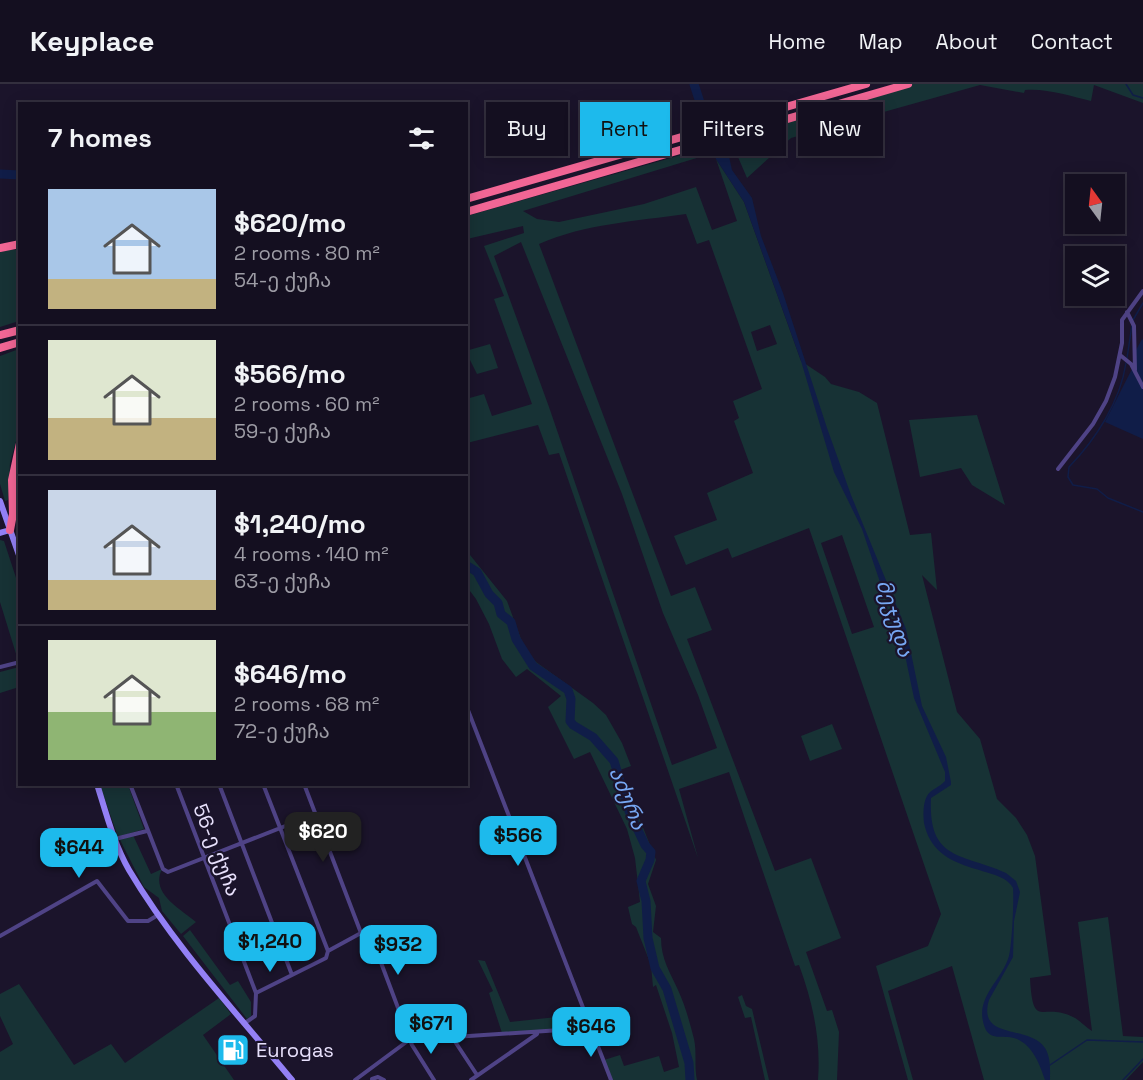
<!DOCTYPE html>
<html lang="en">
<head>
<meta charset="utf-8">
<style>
  :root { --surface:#140f20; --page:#211d2d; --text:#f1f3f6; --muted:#9d9ca5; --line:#332f3e; --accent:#1dbaec }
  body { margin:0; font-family:"Space Grotesk","Noto Sans Georgian",sans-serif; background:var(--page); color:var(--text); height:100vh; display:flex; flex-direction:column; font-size:22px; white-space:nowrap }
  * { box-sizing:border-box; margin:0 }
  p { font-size:20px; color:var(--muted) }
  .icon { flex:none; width:33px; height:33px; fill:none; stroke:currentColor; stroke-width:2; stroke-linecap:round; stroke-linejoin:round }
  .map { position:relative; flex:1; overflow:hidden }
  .details { position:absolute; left:18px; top:18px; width:450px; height:684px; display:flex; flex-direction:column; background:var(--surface); border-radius:0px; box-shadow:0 3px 15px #0003,0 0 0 2px var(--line) }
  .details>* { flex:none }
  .hud { position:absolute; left:486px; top:18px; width:567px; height:54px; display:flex; gap:12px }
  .needle { width:39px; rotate:345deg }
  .fabs { position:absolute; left:1065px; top:90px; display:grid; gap:12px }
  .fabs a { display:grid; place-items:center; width:60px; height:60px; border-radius:0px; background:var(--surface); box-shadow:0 3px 15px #0003,0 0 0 2px var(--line); font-size:30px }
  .price { position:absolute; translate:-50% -51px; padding:0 14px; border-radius:12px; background:var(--accent); color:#111; font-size:20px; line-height:39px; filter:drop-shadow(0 2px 3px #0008) }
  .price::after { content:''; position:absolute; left:50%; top:36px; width:18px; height:14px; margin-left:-9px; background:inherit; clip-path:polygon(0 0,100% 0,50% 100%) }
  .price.selected { background:#222; color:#fff }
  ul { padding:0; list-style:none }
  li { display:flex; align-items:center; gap:18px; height:150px; padding:0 30px }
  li+li { border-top:2px solid var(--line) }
  li span { display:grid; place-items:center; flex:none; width:168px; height:120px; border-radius:0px; color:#555 }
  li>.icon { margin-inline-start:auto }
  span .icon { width:72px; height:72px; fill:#fffc; stroke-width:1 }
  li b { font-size:26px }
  h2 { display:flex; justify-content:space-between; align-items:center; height:72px; padding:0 30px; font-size:26px }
  .tag { padding:0 21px; border-radius:0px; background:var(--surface); box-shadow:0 3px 15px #0003,0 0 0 2px var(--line); font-size:21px; line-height:54px }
  .tag.selected { background:var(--accent); color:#111 }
  header { display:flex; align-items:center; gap:36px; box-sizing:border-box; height:84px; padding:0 30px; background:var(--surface); border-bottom:2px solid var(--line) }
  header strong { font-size:28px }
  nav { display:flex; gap:33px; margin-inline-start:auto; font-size:21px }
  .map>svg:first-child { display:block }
</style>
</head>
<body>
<header>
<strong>Keyplace</strong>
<nav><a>Home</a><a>Map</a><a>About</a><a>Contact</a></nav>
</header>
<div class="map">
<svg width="1143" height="996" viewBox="0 0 1143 996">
  <rect width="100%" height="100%" fill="#1b142b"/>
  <!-- green -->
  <path fill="#173235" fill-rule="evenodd" d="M908 0H1143V19L1094 1 1091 17C1071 12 1046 4 1025 6L1024 9 980 1 791 54 747 94 729 52Z
    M706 64 713 69 523 127 537 135 559 138 644 120 696 103 712 146 737 137 716 75 744 118 801 277 825 293 831 300 859 308 877 319 910 451 931 449 937 506 922 491 957 628 980 655 997 715 1016 734 1027 751 1035 772 1051 891 1030 894C1033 948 1042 917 1073 933 1080 936 1085 943 1092 947L1078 838 1108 833 1123 952 1143 953V978L1126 996H984L952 882 888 907 913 996H908L876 882 928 862 941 830 809 444 732 474 728 464 686 481 674 452 717 436 707 409 753 389 734 337 739 334 733 317 762 305 709 156 697 160 686 130C637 137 584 140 539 160L671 512 695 503 712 546 687 555 775 787 811 774 841 854 806 868 827 927 832 926 839 948 837 996H818C821 956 813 919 799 881L795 882 729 688 679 705 698 774 559 369 549 371 538 341 467 359 466 315 484 310 492 332 532 320 494 215 504 212 484 162 524 149 523 142 467 155V132ZM521 158 622 410 663 529 698 611 717 664 672 681 549 323 494 172ZM770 241 777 260 757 267 751 248ZM842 451 874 543 852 550 821 459Z
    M9 166H19V237L0 243V168Z
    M467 260 469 266 490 260 498 284 477 290 467 270Z
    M19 265V346L10 379 8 416 5 417 0 400V272Z
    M977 331 1005 421 972 401 961 384 920 393 909 336Z
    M0 456 4 457 19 503 20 571 17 573 0 518Z
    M466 466 507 517 524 563 536 578 593 619 606 631 622 659 631 682 620 686 656 776 648 800 656 822 653 848 661 854C661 875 670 888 678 906 685 921 690 939 694 955 697 968 694 982 697 996H612L604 976 620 971 624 982 659 972 664 988 679 983 672 949 656 901 653 903 651 881 636 843 632 840 628 823 640 818 635 774 627 745 590 668 574 675 548 623 561 612 527 585 516 593 502 575 489 540 476 515 467 503Z
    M19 583V603L0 609V588Z
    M832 640 842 665 810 677 801 652Z
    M100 701H128L144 745 118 753Z
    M133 751 151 790 162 785C150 809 179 824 196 838L181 850 162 827 159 814 144 803 119 754Z
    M190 846 230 901 238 897 251 918V932L247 935 183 852Z
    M478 876 485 877 510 938 585 930 587 943 502 949 489 909 493 907Z
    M19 900 74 981 111 960 125 979 219 914 231 930 203 951 234 996H0V968L13 960 0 932V910Z
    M742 911 746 922 752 925 769 996H765L751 933 745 934 738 913Z"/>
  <!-- water -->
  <path fill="#101d48" d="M704 34H712L727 63 732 86 752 114 761 152 783 209 827 344 851 411 906 545 922 622 946 673 951 698V701L931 714C928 777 961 769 1006 789L1016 797 1020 808 1014 837 1013 873 989 916C977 957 1029 940 1045 964 1051 974 1050 985 1050 996H1045C1040 981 1033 962 1017 955 1006 950 991 958 985 944 973 914 1002 897 1009 872 1012 861 1014 817 1013 804 1002 780 935 793 924 739 923 731 923 719 927 712 931 705 940 703 945 697V688L914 614 900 547 882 504 862 445 834 388 801 277 744 118 716 75 700 38Z
    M1142 255 1143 256V355L1105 338 1136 277 1135 268Z"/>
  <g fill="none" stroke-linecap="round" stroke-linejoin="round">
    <!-- stream -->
    <path stroke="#101d48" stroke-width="1.5" d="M1126 0 1133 11 1143 14
      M1133 236 1143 219
      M1127 274 1132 241
      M1126 279C1120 318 1096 355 1069 383L1068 393 1073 401 1097 405 1108 414 1143 428
      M1050 981 1087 956 1143 958
      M1123 996 1143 975"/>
    <!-- river -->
    <path stroke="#101d48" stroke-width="9" d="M694 0 708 43
      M0 90 20 91
      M466 481 477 488 489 510 498 519 501 530 511 538 516 555 533 582 568 606 571 615 570 637 573 641 593 653 614 677 629 727 645 761 651 768 650 776 641 797 646 817 648 854 655 884 667 905 689 979 690 996"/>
    <!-- street -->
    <path stroke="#4f4386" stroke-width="4" d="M1127 228 1134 242 1135 286
      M1120 271 1131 280 1143 303
      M1058 385 1093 340 1106 317 1115 293 1122 259V236L1143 207
      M0 583 20 578
      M466 621 611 996
      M130 700 163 785 168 788 316 730
      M176 700 256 909
      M219 700 292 891
      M263 700 328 867
      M304 700 361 849
      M115 755 147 747
      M361 849 374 860 412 961 434 996
      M0 852 97 797 128 837H148L158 831
      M328 867 361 849
      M245 939 255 932 256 909 326 874 328 867
      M452 953 477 991
      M372 995 378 993 384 996
      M355 996 409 956 591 944
      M471 996 537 950"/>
    <!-- secondary -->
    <path stroke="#9380f5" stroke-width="6" d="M0 417 20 474
      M0 449 10 446
      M97 700C106 729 114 760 129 786 174 862 236 928 292 996"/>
    <!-- highway -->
    <path stroke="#f26695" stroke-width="8" d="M466 115 866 0
      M466 128 908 0
      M0 164 20 160
      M0 251 20 246
      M0 264 20 258
      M10 446 13 430 12 396 20 359"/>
  </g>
  <!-- icons -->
  <defs>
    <symbol id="fuel-square" viewBox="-11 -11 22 22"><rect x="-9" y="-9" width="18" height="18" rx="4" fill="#1dbaec" stroke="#1b142b"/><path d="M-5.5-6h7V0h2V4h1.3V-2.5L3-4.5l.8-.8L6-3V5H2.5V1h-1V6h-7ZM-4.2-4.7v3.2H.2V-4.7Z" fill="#fff"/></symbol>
  </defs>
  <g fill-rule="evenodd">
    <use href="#fuel-square" x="214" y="947" width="38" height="38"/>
  </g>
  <g text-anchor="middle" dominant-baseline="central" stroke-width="4.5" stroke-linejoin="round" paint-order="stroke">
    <!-- street labels -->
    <g font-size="20" fill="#e8e1fc" stroke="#1b142b">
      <text transform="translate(217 766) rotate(69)">56-ე ქუჩა</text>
    </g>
    <!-- poi labels -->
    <g font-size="20" fill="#e8e1fc" stroke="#1b142b" text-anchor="start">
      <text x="256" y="966">Eurogas</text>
    </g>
    <!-- water labels -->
    <g font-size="21" font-style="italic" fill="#77a8f4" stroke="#1b142b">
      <text transform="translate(895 534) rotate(73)">მეჯუდა</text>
      <text transform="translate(628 714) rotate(68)">აძურა</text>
    </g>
  </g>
</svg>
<div class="fabs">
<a><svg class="needle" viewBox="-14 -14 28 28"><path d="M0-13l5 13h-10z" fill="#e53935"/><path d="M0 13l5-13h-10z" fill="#9d9ca5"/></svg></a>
<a><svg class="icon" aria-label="layers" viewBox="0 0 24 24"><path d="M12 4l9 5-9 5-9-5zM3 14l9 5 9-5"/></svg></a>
</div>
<b class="price selected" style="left:323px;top:779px">$620</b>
<b class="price" style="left:518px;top:783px">$566</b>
<b class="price" style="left:79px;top:795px">$644</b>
<b class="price" style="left:270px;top:889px">$1,240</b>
<b class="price" style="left:398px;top:892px">$932</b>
<b class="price" style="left:431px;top:971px">$671</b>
<b class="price" style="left:591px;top:974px">$646</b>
<div class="hud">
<a class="tag">Buy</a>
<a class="tag selected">Rent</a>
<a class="tag">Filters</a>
<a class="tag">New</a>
</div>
<section class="details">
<h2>7 homes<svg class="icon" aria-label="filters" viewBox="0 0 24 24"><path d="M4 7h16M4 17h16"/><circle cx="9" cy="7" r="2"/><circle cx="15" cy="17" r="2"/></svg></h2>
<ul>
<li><span style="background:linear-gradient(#a9c7e8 75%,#c2b280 0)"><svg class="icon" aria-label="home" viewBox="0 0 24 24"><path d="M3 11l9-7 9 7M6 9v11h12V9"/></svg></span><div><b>$620/mo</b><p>2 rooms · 80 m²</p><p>54-ე ქუჩა</p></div></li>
<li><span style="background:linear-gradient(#dfe7d0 65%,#c2b280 0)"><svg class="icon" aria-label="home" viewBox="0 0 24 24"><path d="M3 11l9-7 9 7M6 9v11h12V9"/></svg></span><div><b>$566/mo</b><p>2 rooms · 60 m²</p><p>59-ე ქუჩა</p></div></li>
<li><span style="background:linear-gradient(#c9d6e8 75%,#c2b280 0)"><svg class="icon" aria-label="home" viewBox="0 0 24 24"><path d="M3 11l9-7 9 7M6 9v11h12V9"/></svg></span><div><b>$1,240/mo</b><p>4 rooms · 140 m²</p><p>63-ე ქუჩა</p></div></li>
<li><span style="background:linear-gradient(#dfe7d0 60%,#8fb573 0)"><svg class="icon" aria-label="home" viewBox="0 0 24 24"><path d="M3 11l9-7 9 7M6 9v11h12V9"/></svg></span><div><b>$646/mo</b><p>2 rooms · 68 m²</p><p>72-ე ქუჩა</p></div></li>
</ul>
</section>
</div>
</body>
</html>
